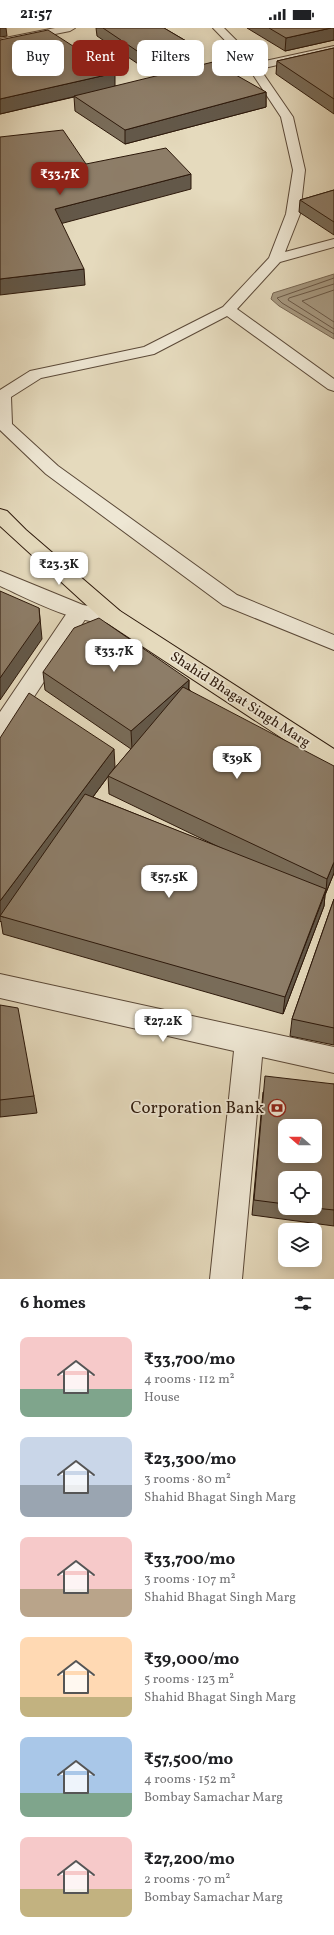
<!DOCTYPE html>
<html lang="en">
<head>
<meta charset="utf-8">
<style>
  :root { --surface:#fff; --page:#f6f6f6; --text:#202124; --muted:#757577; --accent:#8f2418 }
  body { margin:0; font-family:Vollkorn,serif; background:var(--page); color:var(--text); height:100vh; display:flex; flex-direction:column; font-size:15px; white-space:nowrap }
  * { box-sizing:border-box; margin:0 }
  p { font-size:13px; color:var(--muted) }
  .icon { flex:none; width:22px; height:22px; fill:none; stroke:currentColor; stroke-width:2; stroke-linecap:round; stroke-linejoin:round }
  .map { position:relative; height:1251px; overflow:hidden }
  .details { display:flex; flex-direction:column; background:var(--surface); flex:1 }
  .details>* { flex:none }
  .guide { position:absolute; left:12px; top:12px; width:310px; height:36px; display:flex; gap:8px }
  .needle { width:26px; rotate:290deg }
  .tools { position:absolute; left:278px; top:1091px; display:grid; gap:8px }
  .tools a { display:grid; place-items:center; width:44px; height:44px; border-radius:8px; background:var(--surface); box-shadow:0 2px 10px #0003; font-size:20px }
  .price { position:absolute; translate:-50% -34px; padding:0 9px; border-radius:8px; background:#fff; color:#222; font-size:13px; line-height:26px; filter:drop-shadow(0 1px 2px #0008) }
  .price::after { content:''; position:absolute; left:50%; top:24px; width:12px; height:9px; margin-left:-6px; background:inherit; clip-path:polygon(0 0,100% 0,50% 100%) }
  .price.active { background:var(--accent); color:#fff }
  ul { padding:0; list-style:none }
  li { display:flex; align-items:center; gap:12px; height:100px; padding:0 20px }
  li span { display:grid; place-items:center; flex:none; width:112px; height:80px; border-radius:8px; color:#555 }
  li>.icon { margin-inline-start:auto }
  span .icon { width:48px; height:48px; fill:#fffc; stroke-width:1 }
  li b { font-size:17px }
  h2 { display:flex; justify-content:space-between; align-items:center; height:48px; padding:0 20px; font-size:17px }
  .tag { padding:0 14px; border-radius:8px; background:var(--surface); box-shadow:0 2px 10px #0003; font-size:14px; line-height:36px }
  .tag.active { background:var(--accent); color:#fff }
  .status { display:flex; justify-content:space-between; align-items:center; height:28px; padding:0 20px; background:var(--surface); direction:ltr }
  .status svg { height:11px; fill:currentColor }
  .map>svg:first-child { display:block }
</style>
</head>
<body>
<div class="status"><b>21:57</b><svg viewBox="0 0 49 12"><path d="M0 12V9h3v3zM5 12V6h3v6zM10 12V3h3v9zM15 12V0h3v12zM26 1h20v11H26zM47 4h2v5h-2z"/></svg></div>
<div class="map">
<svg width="334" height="1251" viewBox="0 0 334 1251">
  <rect width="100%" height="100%" fill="#e5dabd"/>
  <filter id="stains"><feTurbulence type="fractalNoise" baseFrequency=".005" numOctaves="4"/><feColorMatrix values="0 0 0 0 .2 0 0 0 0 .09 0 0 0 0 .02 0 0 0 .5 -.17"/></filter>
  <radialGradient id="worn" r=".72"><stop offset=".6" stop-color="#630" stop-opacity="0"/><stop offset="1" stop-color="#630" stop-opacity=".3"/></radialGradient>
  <!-- water -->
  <path fill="#a69880" stroke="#766551" d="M334 246V311L279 278 271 271 273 265Z"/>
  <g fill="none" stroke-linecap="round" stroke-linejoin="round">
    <!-- shore -->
    <path stroke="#6a5846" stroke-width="1" d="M334 250 277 270 282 275 334 306
      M334 256 289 270 288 272 334 301
      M334 262 302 273 334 294"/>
    <defs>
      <path id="service" d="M55 0H75L70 3 0 17V11Z
        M213 0H224L250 26 256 35 334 18V24L260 41 293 89 305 142 300 186 285 224 334 211V219L280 234 237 281 334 351V363L328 361 227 288 154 326 41 350 11 369 12 396 58 438 237 567 334 607V622L223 577 46 446 0 402V362L30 343 144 319 223 279 269 230 286 186 293 142 281 89 242 30Z"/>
      <path id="minor" d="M79 577 87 579 90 584 8 708 0 711V684L71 579Z
        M0 946 334 1019V1045L262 1029 242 1251H210L234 1023 0 970Z"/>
      <path id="tertiary" d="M0 543 83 577 120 583 123 588 120 593C86 602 31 572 0 558Z"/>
      <path id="primary" d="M0 481 7 483 26 502 120 583 334 721V742L326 739 104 593 0 498Z"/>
    </defs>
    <!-- service casing -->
    <use href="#service" stroke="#5b4938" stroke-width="2"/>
    <!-- minor casing -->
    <use href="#minor" stroke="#5b4938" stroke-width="2"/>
    <!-- tertiary casing -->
    <use href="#tertiary" stroke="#5b4938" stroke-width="2"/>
    <!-- primary casing -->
    <use href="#primary" stroke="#2d190b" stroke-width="2"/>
    <!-- service -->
    <use href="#service" fill="#eee7d4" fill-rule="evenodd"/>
    <!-- minor -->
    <use href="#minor" fill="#eee7d4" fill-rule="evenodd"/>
    <!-- tertiary -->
    <use href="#tertiary" fill="#eee7d4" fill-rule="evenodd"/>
    <!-- primary -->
    <use href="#primary" fill="#e5dabd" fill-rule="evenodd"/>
  </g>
  <!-- wall -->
  <path fill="#796c59" stroke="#2d190b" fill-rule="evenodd" d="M96 0H164L198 20 197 33 150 44 97 8Z
    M247 0H334V12L285 23Z
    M0 12 115 58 266 64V79L125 116 75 83 74 69 0 86Z
    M334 20V86L276 46 277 33Z
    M334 162V207L299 184 300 172Z
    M43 644 189 652V661L334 845 325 867 324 878 283 986 3 906 1 893 0 894V710L115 739 93 769 223 821 109 766 108 748 131 721 45 662Z
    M334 871V1017L290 1008 292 991Z
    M0 977 34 1068 37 1085 0 1089Z
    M334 1056V1198L252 1187 263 1064ZM285 1150H315V1180H285Z"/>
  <!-- shaded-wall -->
  <path fill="#635849" stroke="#2d190b" d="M0 0H6L7 8 0 9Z
    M331 0H334V12L285 23 286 10Z
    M198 20 197 33 150 44 149 31Z
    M115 45V59L0 86V71Z
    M266 64V79L125 116V102Z
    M191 146V161L56 197 55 181Z
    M84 241 85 257 0 267V251Z
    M39 580 42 611 0 672V650Z
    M189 652 188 670 132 721 131 703Z
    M114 721 115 739 4 889 0 888V873Z
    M334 834V845L325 867 324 878 283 986 285 969 326 863 327 851Z"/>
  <!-- building -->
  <path fill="#8d7d68" stroke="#2d190b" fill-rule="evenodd" d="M103 0H164L198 20 149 31Z
    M269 0H331L286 10Z
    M48 2 115 45 0 71V12Z
    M334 20V71L277 33Z
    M213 34 266 64 125 102 74 68Z
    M63 102 86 136 166 120 191 146 55 181 84 241 0 251V109Z
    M334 162V194L300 172Z
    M0 563 39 580 40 593 0 650Z
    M99 590 189 652 131 703 43 644 74 600Z
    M183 659 334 738V834L327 851 108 748Z
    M29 665 114 721 0 873V710Z
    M85 766 326 861 285 969 0 888Z
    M334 871V1000L292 991Z
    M0 977 18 980 34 1068 0 1072Z
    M265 1048 334 1056V1182L315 1180V1150H285V1176L254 1172ZM285 1098H315V1128H285Z"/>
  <!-- icons -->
  <defs>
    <symbol id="bank-ring" viewBox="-11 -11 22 22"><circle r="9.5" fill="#eee7d4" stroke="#8f2418" stroke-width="1.5"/><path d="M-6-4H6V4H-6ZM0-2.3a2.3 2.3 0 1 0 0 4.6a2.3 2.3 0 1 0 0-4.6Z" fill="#8f2418"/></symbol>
  </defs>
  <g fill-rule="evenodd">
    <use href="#bank-ring" x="267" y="1070" width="20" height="20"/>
  </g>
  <g text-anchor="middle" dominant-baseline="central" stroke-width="3.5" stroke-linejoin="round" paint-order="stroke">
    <!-- street labels -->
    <g font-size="14" fill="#2d190b" stroke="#eee7d4">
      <text transform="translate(240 672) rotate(33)">Shahid Bhagat Singh Marg</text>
    </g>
    <!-- near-poi labels -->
    <g font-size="17" fill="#2d190b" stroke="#eee7d4" text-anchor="end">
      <text x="264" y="1080">Corporation Bank</text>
    </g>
  </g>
  <rect width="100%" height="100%" filter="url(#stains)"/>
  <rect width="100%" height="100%" fill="url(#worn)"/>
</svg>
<div class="tools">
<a><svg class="needle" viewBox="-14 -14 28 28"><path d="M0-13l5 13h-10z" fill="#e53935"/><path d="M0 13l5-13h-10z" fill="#757577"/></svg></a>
<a><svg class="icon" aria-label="locate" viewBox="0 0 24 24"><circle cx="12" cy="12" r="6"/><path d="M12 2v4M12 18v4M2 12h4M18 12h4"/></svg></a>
<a><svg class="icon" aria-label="layers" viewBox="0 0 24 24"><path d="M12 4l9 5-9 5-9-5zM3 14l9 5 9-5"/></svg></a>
</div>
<b class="price active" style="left:60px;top:168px">₹33.7K</b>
<b class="price" style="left:59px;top:558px">₹23.3K</b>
<b class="price" style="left:114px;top:645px">₹33.7K</b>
<b class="price" style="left:237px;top:752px">₹39K</b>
<b class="price" style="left:169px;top:871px">₹57.5K</b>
<b class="price" style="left:163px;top:1015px">₹27.2K</b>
<div class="guide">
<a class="tag">Buy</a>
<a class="tag active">Rent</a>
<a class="tag">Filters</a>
<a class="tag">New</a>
</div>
</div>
<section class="details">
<h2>6 homes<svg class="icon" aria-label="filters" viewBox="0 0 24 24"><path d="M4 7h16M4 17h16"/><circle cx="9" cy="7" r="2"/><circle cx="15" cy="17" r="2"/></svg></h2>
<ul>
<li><span style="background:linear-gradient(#f6c9c9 65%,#7fa58c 0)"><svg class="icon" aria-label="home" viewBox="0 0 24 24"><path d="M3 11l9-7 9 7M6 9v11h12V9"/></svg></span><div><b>₹33,700/mo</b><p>4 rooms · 112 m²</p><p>House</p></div></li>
<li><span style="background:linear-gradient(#c9d6e8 60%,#9aa5b1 0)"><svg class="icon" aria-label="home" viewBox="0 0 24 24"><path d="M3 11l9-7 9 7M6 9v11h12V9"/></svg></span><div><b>₹23,300/mo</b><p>3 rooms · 80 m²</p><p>Shahid Bhagat Singh Marg</p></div></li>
<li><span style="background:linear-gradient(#f6c9c9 65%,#b9a48a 0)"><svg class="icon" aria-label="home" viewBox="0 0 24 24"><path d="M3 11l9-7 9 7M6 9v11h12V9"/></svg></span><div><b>₹33,700/mo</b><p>3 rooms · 107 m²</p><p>Shahid Bhagat Singh Marg</p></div></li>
<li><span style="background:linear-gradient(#ffd9b3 75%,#c2b280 0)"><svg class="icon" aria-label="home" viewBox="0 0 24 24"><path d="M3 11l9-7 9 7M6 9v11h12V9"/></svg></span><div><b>₹39,000/mo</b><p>5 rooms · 123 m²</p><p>Shahid Bhagat Singh Marg</p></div></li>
<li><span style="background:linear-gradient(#a9c7e8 70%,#7fa58c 0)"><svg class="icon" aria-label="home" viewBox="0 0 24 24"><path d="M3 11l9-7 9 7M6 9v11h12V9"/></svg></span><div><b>₹57,500/mo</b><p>4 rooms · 152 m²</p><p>Bombay Samachar Marg</p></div></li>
<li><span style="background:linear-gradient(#f6c9c9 65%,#c2b280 0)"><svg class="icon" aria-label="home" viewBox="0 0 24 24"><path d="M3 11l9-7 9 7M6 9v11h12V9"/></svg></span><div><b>₹27,200/mo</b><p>2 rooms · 70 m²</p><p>Bombay Samachar Marg</p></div></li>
</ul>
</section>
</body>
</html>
